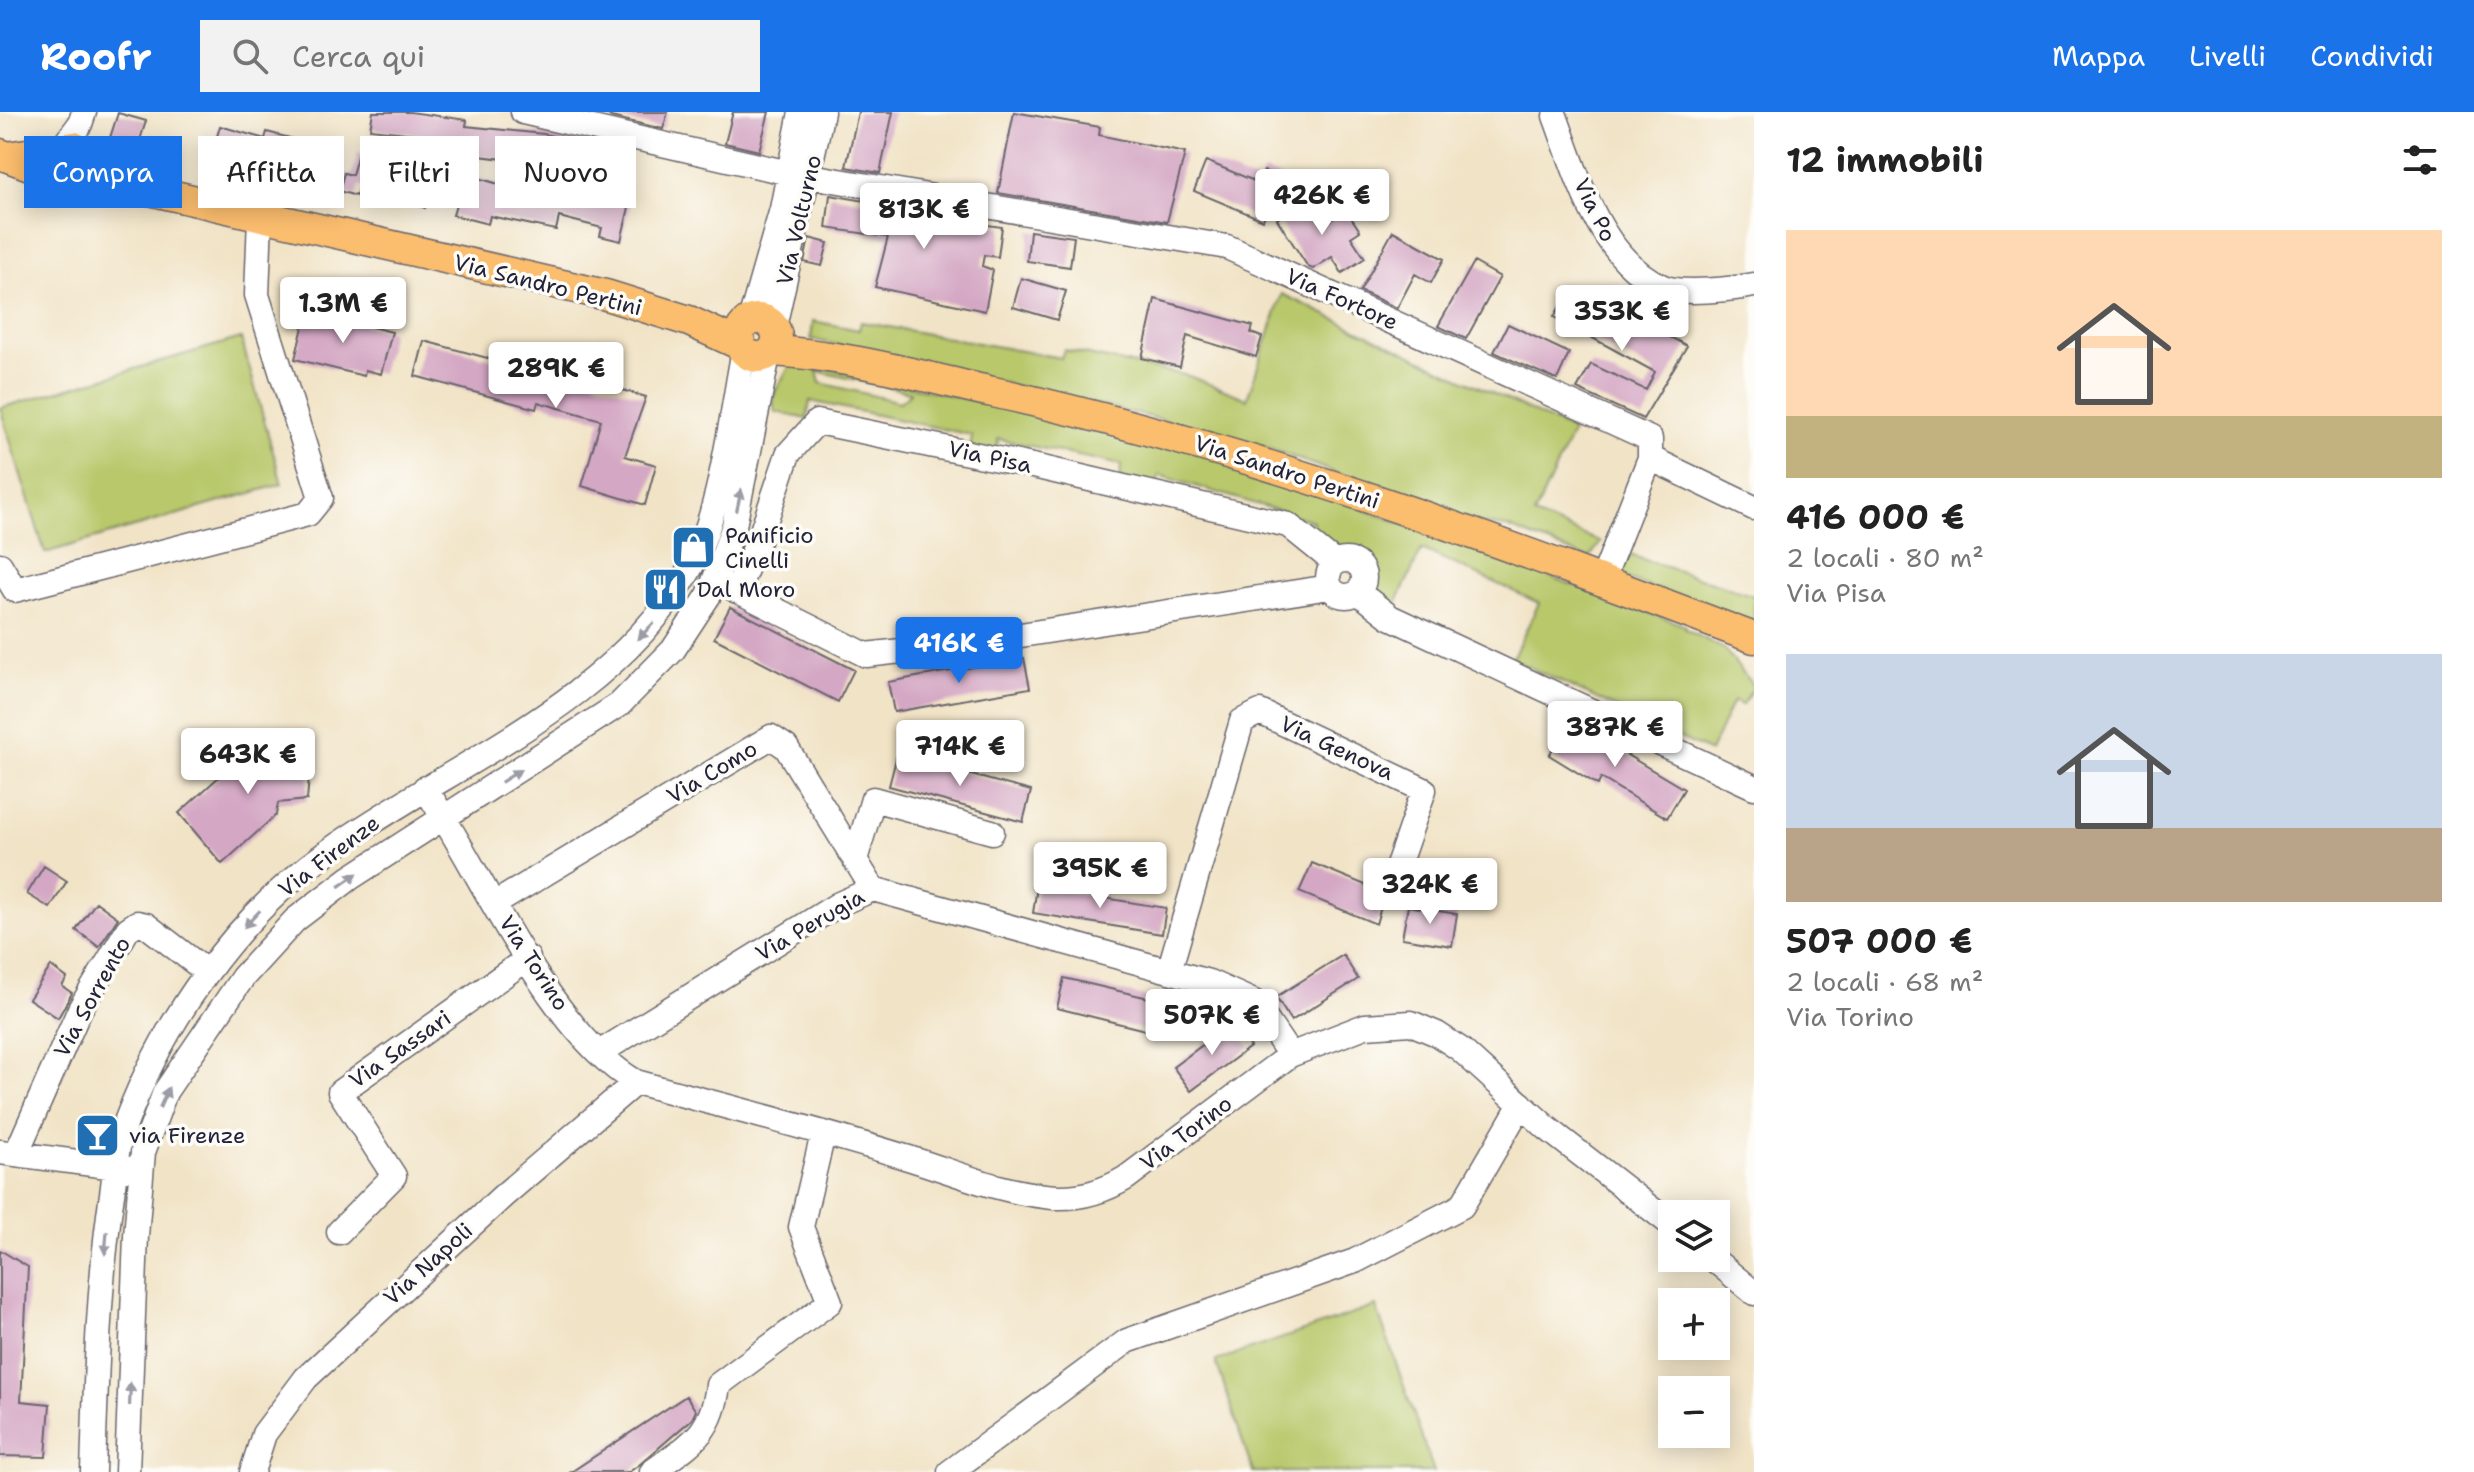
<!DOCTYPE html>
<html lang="it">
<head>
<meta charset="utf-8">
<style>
  :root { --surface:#fff; --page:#f2f2f2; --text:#222; --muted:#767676; --accent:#1a73e8 }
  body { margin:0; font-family:"Shantell Sans",sans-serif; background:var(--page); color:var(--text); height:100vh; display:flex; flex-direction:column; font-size:30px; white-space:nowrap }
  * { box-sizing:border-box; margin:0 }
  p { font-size:26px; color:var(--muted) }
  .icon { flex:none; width:44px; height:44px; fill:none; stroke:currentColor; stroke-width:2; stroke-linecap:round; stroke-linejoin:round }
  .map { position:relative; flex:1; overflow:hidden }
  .drawer { display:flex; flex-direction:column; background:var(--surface); width:720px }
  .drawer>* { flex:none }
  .top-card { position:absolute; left:24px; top:24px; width:760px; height:72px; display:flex; gap:16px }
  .fabs { position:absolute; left:1658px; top:1088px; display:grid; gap:16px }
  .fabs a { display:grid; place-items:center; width:72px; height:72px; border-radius:0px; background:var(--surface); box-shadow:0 4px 20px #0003; font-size:40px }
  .price { position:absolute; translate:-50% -68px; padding:0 18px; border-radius:8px; background:#fff; color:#222; font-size:26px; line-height:52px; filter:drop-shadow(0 2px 4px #0008) }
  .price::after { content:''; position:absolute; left:50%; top:48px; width:24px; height:18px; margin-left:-12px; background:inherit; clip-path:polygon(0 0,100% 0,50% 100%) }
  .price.on { background:var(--accent); color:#fff }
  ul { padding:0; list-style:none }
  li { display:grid; align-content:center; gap:16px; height:424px; padding:0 32px }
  li span { display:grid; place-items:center; height:248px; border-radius:0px; color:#555 }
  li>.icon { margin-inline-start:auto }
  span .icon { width:144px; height:144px; fill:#fffc; stroke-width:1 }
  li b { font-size:34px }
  h2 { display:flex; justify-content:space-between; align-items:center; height:96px; padding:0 32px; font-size:34px }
  .chip { padding:0 28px; border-radius:0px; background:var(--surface); box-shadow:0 4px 20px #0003; font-size:28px; line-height:72px }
  .chip.on { background:var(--accent); color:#fff }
  header { display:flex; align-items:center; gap:48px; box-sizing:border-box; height:112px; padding:0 40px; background:var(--accent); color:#fff }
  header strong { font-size:38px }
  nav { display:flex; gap:44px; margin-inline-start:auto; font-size:28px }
  .search { width:560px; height:72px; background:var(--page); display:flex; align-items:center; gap:20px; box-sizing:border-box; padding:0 28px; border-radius:0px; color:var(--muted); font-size:30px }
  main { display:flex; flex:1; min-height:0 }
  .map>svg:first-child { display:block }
</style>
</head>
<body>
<header>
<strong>Roofr</strong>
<div class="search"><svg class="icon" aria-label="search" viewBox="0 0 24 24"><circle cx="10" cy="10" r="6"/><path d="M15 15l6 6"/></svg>Cerca qui</div>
<nav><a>Mappa</a><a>Livelli</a><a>Condividi</a></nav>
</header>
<main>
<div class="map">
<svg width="1754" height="1360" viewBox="0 0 1754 1360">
  <rect width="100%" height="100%" fill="#fdfcf7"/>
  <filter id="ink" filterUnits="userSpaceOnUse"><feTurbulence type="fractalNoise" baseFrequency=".0125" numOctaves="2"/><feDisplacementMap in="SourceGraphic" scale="16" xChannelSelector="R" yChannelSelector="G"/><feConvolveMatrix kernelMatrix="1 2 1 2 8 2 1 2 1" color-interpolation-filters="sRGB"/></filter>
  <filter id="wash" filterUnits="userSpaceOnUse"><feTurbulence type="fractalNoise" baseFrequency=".006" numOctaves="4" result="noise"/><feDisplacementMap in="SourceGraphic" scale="32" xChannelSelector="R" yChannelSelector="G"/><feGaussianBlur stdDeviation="1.8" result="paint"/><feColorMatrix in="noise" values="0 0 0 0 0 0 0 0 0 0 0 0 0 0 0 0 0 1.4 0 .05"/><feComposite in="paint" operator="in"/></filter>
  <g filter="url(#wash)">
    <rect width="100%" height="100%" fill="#f1e3c6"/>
    <!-- green -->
    <path fill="#b8c86b" stroke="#6d7553" stroke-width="2" fill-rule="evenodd" d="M1282 182 1573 319 1534 403 1601 430 1590 445 1582 444 1507 415 1471 411 1274 338 1203 317 811 227 813 209 859 218 861 210 1061 246 1064 238 1189 264 1247 287Z
      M241 226 282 372 45 441 0 296Z
      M791 248 1202 339 1686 514 1685 517 1724 537 1754 575 1742 593 1733 589 1710 640 1512 547 1539 491 1422 437 1394 496 1378 479 1368 447 1309 425 1313 409 1159 363 1156 376 1120 368 1121 353 998 327 997 342 970 338 972 323 810 289 807 307 776 300C766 279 789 264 791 248ZM817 259 910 280V281L900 290 820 271Z
      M1624 441 1754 484V512L1616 463Z
      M1376 1194 1434 1360H1253L1216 1249Z"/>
    <g id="blocks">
      <!-- building -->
      <path fill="#d4a7c4" d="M373 0H410L467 8 466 14 544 22 576 29 571 54 521 42 520 49 470 43 471 40 421 32 422 23 370 17Z
        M605 0H668L663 17 611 5Z
        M733 0H769L759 39 725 31Z
        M858 0H893L880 61 846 55Z
        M1014 0 1100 15 1099 23 1185 41 1167 110 998 81Z
        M118 1 146 9 135 44 107 35Z
        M220 14 265 27 267 20 301 29 292 61 265 53 263 63 238 56 239 50 212 42Z
        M358 41 434 62 425 96 359 73 356 84 339 79 344 61 352 63Z
        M1206 49 1259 71 1264 59 1280 65 1263 108 1194 79Z
        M465 62 522 79 524 70 630 91 621 129 600 124 602 116 559 105 556 118 490 104 488 112 453 103Z
        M830 83 877 91V95L938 103V106L1002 115 998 145 984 143 982 154 993 158 985 199 875 175 888 125 826 116Z
        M1307 88 1323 113 1346 98 1360 119 1351 125 1365 146 1342 161 1332 145 1313 157 1308 155 1277 107Z
        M1030 119 1074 125 1070 155 1027 149Z
        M1393 119 1444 147 1431 171 1415 162 1397 196 1360 179Z
        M809 126 828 131 822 154 804 150Z
        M1474 150 1500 165 1466 227 1438 214Z
        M1021 166 1066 179 1057 208 1013 195Z
        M1569 178 1604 197 1607 191 1687 234 1643 307 1577 277 1591 252 1646 278 1655 260 1554 205Z
        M1155 187 1253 214 1251 221 1262 225 1256 245 1187 224 1180 255 1142 246Z
        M307 199 392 220 381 262 365 258 364 264 295 247Z
        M1508 212 1569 241 1557 268 1494 240Z
        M424 229 532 258 537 243 550 247 547 256 646 285 625 344 656 353 645 393 582 374 601 308 538 290 536 297 415 264Z
        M730 495 854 558 838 590 714 526Z
        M1024 546 1030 576 894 600 888 570Z
        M1570 609 1684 677 1667 706 1601 666 1598 673 1549 643Z
        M251 622 290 629 310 652 307 688 278 691 276 703 222 752 179 701 231 654 247 653Z
        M897 643 1031 679 1023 710 889 674Z
        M1312 751 1385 781 1376 812 1299 780Z
        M44 754 67 769 50 796 27 782Z
        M1037 775 1166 796 1162 822 1033 801Z
        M96 790 118 806 99 835 76 818Z
        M1408 794 1457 802 1452 834 1402 826Z
        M1343 843 1358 867 1291 909 1276 885Z
        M51 854 67 866 62 874 72 881 58 906 29 887Z
        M1064 866 1157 888 1149 919 1057 896Z
        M1232 911 1250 935 1191 979 1173 955Z
        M0 1138 28 1155 21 1289 50 1292 46 1345 0 1344Z
        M686 1284 696 1299 692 1307 639 1353 629 1360H571Z"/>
    </g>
  </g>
  <g filter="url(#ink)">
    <use href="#blocks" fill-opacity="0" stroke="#6a666c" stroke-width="2"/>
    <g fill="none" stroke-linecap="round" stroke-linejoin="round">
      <defs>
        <path id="minor" d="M523 0 789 61
          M1555 4C1577 63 1600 148 1663 175 1681 183 1734 177 1754 173
          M62 36 80 12 84 0
          M810 64 1227 135 1650 327V346L1602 469
          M750 209 782 97 801 0
          M774 215 822 0
          M1650 346 1754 396
          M1328 466a18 18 0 1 1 36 0a18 18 0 1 1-36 0Z
          M0 453 15 478 308 402 321 386 257 183 260 106
          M724 472 866 543 963 532 1330 475
          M737 479 762 419 788 342 817 310 1042 356 1288 413 1335 451
          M1358 480 1390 505 1754 675
          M425 676C482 761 550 921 636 970 726 995 816 1017 905 1045 952 1059 996 1079 1045 1084 1075 1088 1101 1081 1126 1066L1290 943 1365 914 1411 911 1437 922 1460 937 1547 1016 1672 1113
          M855 748 873 687 992 720
          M496 791 771 625 786 635 873 777
          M1169 859 1242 609 1260 600 1424 678 1395 762 1409 772 1428 774
          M599 941 839 792 873 777 1209 870 1254 890 1290 943
          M0 1040 131 1057
          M17 1040 80 897 128 817 137 811 146 813 207 860
          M339 1120 394 1064 340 980 528 846
          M1712 1146 1754 1181
          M93 1360C96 1267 98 1174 112 1082 115 1063 115 1039 122 1021 160 913 235 805 329 739 452 651 607 595 688 460 721 404 731 304 744 238
          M127 1360 136 1124 143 1040 165 980 243 865 295 808 350 766 620 592 673 538 709 483 734 414 768 243
          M252 1360 264 1322 306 1266 503 1084 636 970
          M652 1360C690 1332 712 1323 718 1273L830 1190 801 1115 823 1022
          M950 1360 1127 1229 1355 1149 1462 1094 1521 992"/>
        <path id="major" d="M0 42 51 61 64 72 81 68 127 73 606 183 689 209 741 233
          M13 44 74 35 120 69
          M739 226a19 19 0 1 1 38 0a19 19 0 1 1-38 0Z
          M772 239C847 243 920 264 993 280 1254 337 1504 431 1754 526"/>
      </defs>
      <!-- minor casing -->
      <use href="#minor" stroke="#6a666c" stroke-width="27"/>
      <!-- major casing -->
      <use href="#major" stroke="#6a666c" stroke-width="33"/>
      <!-- minor -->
      <use href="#minor" stroke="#fff" stroke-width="24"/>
      <!-- major -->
      <use href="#major" stroke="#fbbd6e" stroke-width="30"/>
    </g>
    <!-- one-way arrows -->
    <defs><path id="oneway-solid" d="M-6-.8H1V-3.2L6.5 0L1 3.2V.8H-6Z" transform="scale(2)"/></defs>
    <g fill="#9c9ca7">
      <use href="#oneway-solid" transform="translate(739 388) rotate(-78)"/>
      <use href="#oneway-solid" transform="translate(646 519) rotate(133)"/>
      <use href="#oneway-solid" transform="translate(511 664) rotate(-32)"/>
      <use href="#oneway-solid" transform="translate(348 768) rotate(-35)"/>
      <use href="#oneway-solid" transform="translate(252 807) rotate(133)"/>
      <use href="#oneway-solid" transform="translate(164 986) rotate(-66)"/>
      <use href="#oneway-solid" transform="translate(106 1131) rotate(95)"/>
      <use href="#oneway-solid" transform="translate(130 1282) rotate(-88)"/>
    </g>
  </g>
  <!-- icons -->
  <defs>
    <symbol id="shop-square" viewBox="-11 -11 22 22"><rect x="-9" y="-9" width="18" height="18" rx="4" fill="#1f6fb2" stroke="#fdfcf7"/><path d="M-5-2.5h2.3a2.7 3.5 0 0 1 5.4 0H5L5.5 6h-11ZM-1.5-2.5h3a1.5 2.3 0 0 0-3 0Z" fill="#fff"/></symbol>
    <symbol id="restaurant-square" viewBox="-11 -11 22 22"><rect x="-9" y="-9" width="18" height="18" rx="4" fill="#1f6fb2" stroke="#fdfcf7"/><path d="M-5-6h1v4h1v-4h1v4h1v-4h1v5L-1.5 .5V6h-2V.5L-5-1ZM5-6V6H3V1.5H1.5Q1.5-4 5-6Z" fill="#fff"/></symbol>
    <symbol id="bar-square" viewBox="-11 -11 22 22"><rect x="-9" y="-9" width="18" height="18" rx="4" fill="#1f6fb2" stroke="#fdfcf7"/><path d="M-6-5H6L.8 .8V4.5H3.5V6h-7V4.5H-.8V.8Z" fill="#fff"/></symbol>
  </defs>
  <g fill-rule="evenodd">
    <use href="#shop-square" x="668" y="410" width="51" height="51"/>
    <use href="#restaurant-square" x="640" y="452" width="51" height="51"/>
    <use href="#bar-square" x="72" y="998" width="51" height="51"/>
  </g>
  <g text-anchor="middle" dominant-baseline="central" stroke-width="7" stroke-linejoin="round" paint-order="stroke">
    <!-- street labels -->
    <g font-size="22" fill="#22223b" stroke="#fdfcf7">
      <text transform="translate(1595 98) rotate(64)">Via Po</text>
      <text transform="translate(799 108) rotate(-77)">Via Volturno</text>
      <text transform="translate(548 173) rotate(14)">Via Sandro Pertini</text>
      <text transform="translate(1342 187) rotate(24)">Via Fortore</text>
      <text transform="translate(990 345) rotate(12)">Via Pisa</text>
      <text transform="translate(1287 360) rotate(18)">Via Sandro Pertini</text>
      <text transform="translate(1337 636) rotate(25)">Via Genova</text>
      <text transform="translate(712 660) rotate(-31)">Via Como</text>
      <text transform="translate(329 744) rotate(-37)">Via Firenze</text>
      <text transform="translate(810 813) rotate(-30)">Via Perugia</text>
      <text transform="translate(534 851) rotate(57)">Via Torino</text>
      <text transform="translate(92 885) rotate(-61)">Via Sorrento</text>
      <text transform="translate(400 937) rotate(-35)">Via Sassari</text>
      <text transform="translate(1186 1021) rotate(-37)">Via Torino</text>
      <text transform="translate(428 1152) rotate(-42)">Via Napoli</text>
    </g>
    <!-- poi labels -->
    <g font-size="22" fill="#22223b" stroke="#fdfcf7" text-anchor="start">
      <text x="725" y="423">Panificio<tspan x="725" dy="25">Cinelli</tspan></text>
      <text x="697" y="477">Dal Moro</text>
      <text x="129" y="1023">via Firenze</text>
    </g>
  </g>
</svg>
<div class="fabs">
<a><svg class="icon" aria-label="layers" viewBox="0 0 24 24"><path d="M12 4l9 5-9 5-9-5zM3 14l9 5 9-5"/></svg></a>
<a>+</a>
<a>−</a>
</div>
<b class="price" style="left:1322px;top:125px">426K €</b>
<b class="price" style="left:924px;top:139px">813K €</b>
<b class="price" style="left:343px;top:233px">1.3M €</b>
<b class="price" style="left:1622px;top:241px">353K €</b>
<b class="price" style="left:556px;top:298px">289K €</b>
<b class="price on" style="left:959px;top:573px">416K €</b>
<b class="price" style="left:1615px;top:657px">387K €</b>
<b class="price" style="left:960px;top:676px">714K €</b>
<b class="price" style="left:248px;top:684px">643K €</b>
<b class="price" style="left:1100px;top:798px">395K €</b>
<b class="price" style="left:1430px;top:814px">324K €</b>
<b class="price" style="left:1212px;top:945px">507K €</b>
<div class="top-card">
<a class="chip on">Compra</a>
<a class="chip">Affitta</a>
<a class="chip">Filtri</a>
<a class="chip">Nuovo</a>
</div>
</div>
<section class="drawer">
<h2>12 immobili<svg class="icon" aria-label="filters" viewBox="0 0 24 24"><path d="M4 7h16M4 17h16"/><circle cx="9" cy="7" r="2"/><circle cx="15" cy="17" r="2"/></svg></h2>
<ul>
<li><span style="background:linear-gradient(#ffd9b3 75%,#c2b280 0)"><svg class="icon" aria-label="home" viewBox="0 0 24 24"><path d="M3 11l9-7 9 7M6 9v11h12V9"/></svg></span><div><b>416 000 €</b><p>2 locali · 80 m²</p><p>Via Pisa</p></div></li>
<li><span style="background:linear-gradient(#c9d6e8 70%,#b9a48a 0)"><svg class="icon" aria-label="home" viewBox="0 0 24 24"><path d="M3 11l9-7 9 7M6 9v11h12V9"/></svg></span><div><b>507 000 €</b><p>2 locali · 68 m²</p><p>Via Torino</p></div></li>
</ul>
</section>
</main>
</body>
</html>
